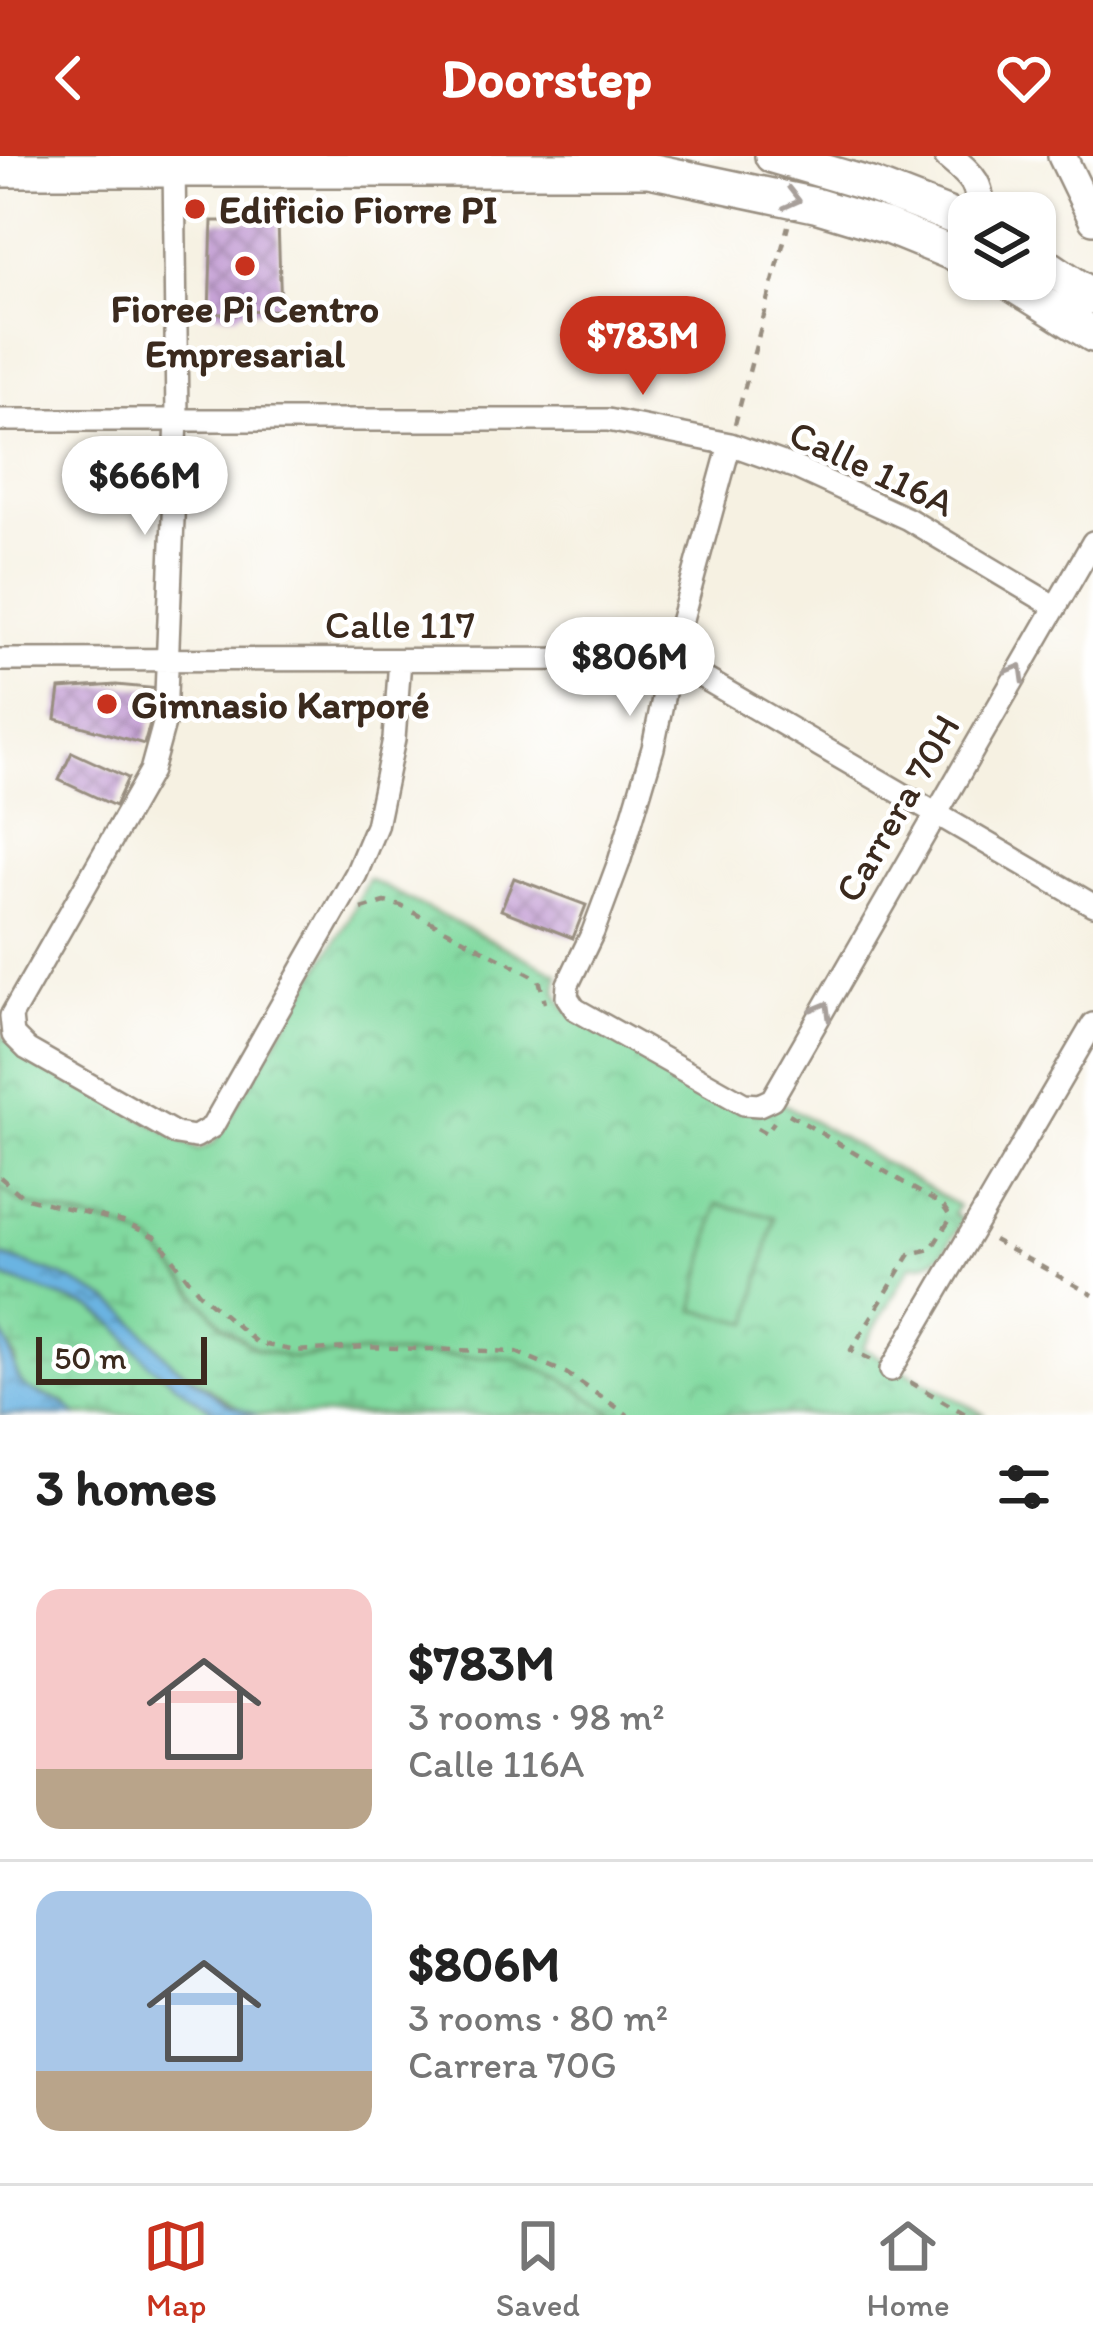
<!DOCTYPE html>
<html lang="en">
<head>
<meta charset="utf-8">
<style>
  :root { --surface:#fff; --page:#f2f2f2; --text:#222; --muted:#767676; --line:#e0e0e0; --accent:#c8321e }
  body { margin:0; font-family:Itim,sans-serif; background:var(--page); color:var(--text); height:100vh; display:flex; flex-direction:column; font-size:45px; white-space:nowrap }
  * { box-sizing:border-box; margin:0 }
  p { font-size:39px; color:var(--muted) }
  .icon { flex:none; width:66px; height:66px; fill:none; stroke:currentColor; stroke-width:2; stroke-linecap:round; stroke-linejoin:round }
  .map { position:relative; height:1259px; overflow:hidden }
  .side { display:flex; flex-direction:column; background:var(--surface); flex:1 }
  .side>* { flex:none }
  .controls { position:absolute; left:948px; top:36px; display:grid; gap:24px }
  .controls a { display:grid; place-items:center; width:108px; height:108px; border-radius:24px; background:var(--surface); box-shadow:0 3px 9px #0004; font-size:60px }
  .scale { position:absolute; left:36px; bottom:30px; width:171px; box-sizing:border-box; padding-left:12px; border:6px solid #3b2a1e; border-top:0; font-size:33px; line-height:42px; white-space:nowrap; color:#3b2a1e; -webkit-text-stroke:9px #fff; paint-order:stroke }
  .price { position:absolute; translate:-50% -102px; padding:0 27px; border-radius:42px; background:#fff; color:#222; font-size:39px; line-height:78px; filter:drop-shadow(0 3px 6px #0008) }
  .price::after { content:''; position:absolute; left:50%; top:72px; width:36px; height:27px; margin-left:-18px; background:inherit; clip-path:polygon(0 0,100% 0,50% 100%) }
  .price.on { background:var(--accent); color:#fff }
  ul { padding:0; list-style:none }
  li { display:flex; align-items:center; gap:36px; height:300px; padding:0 36px }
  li+li { border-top:3px solid var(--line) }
  li span { display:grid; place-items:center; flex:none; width:336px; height:240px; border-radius:24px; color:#555 }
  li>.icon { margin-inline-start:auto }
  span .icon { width:144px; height:144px; fill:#fffc; stroke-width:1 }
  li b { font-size:51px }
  h2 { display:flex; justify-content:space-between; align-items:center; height:144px; padding:0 36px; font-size:51px }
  header { display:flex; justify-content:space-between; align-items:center; height:156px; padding:0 36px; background:var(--accent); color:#fff; font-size:54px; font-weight:800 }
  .dock { display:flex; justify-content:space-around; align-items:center; height:168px; border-top:3px solid var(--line); background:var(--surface); font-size:33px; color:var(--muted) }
  .dock a { display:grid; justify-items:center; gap:6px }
  .dock .on { color:var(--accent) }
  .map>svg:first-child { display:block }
</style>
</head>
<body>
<header><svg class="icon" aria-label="back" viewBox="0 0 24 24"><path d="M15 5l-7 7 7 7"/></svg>Doorstep<svg class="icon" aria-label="heart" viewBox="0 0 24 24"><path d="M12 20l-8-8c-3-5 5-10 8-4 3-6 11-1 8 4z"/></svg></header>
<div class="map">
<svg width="1093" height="1259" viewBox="0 0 1093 1259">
  <defs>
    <pattern id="wetland-marsh" width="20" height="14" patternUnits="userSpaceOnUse" patternTransform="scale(3)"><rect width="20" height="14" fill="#80d99f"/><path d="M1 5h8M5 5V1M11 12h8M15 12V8" fill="none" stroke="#70ba88"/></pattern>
    <pattern id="park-crowns" width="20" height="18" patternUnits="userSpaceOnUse" patternTransform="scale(3)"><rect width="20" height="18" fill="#80d99f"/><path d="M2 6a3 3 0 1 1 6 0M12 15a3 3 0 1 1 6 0" fill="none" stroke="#70ba88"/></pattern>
    <pattern id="water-ripples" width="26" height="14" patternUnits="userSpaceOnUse" patternTransform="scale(3)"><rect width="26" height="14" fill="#6ab4e2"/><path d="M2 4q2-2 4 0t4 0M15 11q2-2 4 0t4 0" fill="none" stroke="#5893b7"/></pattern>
    <pattern id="building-cross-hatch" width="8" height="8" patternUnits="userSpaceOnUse" patternTransform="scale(3)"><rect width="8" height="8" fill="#c6a2d6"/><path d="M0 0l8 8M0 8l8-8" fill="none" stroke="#a284ad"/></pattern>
  </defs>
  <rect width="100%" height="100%" fill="#fff"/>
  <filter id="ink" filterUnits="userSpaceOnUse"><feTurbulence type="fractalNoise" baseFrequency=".00833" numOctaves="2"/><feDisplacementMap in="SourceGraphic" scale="24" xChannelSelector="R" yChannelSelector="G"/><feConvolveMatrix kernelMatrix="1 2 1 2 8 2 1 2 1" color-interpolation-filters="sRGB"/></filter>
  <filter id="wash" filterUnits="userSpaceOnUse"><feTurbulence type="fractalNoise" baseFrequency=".004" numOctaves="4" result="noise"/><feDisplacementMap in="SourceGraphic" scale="48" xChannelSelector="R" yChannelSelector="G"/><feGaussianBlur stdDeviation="2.7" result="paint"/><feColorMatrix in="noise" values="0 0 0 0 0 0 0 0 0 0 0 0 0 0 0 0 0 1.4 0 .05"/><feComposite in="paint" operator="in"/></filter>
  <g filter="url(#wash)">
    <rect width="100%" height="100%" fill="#f6f1e2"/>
    <!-- wetland -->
    <path fill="url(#wetland-marsh)" stroke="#5e825e" stroke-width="3" d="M0 1030 21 1047 121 1072 153 1087 225 1172 256 1193 293 1202 364 1197 514 1202 563 1223 616 1259H256L244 1256 172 1207 129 1159 107 1143 62 1120 0 1099Z
      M0 1120 92 1152 117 1170 137 1195 217 1259H76L64 1246 26 1233 15 1218 16 1203 0 1174Z"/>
    <!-- park -->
    <path fill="url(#park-crowns)" stroke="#5e825e" stroke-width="3" d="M368 723 558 818 556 836 566 853 738 954 779 945 958 1050 953 1058 962 1063C949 1088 942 1109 911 1109L863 1192 986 1259H616L563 1223 514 1202 364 1197 293 1202 256 1193 225 1172 153 1087 121 1072 20 1047 0 1030V873L3 881 198 994 214 987 346 768Z"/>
    <!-- pitch -->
    <path fill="#80d99f" stroke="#5e825e" stroke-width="3" d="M717 1048 774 1061 750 1167 694 1154Z"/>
    <!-- water -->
    <path fill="url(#water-ripples)" stroke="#526f80" stroke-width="3" d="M0 1099 62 1120 107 1143 129 1159 172 1207 229 1249 257 1259H217L150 1209 117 1170 92 1152 0 1120Z
      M0 1174C14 1192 13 1220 23 1229 38 1243 59 1238 76 1259H0Z"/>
    <g id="blocks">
      <!-- building -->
      <path fill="url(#building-cross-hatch)" d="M212 65H278L281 154 242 155 236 159 209 157Z
        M116 529 160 533 144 588 56 563 60 533Z
        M72 596 128 622 115 650 59 624Z
        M514 722 586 749 573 782 501 754Z"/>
    </g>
  </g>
  <g filter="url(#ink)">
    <use href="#blocks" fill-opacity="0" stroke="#988e80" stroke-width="3"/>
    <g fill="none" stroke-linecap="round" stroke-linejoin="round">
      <defs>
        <path id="minor" d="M174 5 177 262 165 564 151 615 11 860 13 879 27 893 176 978 195 981 212 971 356 718 376 670 394 583 400 504
          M0 264H608L730 288 794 311 908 363 1054 450
          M730 288 671 503 653 592 619 706 593 776 568 828 567 841 575 853 744 948 759 949 772 943 1093 386
          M0 504 671 503 1093 749
          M891 1214 1093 868"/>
        <path id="tertiary" d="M948 0C968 17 985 28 977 57
          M1062 0 1093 64"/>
        <path id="primary" d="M772 0 871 29 969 67
          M0 14H649L815 49 885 70 969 104
          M1035 102 1093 141
          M1004 123 1093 179"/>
      </defs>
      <!-- minor casing -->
      <use href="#minor" stroke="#988e80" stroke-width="26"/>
      <!-- tertiary casing -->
      <use href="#tertiary" stroke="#988e80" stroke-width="32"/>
      <!-- primary casing -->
      <use href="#primary" stroke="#988e80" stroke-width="38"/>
      <!-- path -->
      <path stroke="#988e80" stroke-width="4.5" stroke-dasharray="9 9" stroke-linecap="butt" d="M735 268 788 70
        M362 753 385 746 401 750 539 823 545 847
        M789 958 943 1050 951 1062 931 1093 910 1098 851 1194 874 1205
        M757 972 766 977 774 966
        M0 1021 23 1041 123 1066 157 1082 199 1137 257 1187 295 1195 365 1191 516 1196 566 1217 628 1259
        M993 1084 1093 1139
        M910 1226 967 1259"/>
      <!-- minor -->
      <use href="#minor" stroke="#fff" stroke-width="21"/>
      <!-- tertiary -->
      <use href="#tertiary" stroke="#fff" stroke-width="27"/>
      <!-- primary -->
      <use href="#primary" stroke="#fff" stroke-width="33"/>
    </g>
    <!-- one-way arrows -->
    <defs><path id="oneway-chevron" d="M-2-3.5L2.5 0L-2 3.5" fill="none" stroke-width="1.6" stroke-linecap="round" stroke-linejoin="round" transform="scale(3)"/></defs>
    <g stroke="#a79f9a">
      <use href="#oneway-chevron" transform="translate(792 43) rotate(14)"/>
      <use href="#oneway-chevron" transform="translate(1017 516) rotate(-60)"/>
      <use href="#oneway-chevron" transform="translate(823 854) rotate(-60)"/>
    </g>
  </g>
  <!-- markers -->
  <g fill="#c8321e" stroke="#fff" stroke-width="4.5">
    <circle cx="195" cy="53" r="12"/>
    <circle cx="245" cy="110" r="12"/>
    <circle cx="107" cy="548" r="12"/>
  </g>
  <g text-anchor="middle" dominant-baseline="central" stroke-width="9" stroke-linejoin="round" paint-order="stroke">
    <!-- poi labels -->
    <g font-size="39" font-weight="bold" fill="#3b2a1e" stroke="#fff" text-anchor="start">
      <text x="219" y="53">Edificio Fiorre PI</text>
      <text x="245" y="152" text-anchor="middle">Fioree Pi Centro<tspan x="245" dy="45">Empresarial</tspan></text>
      <text x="131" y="548">Gimnasio Karporé</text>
    </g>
    <!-- street labels -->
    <g font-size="39" fill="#3b2a1e" stroke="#fff">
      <text transform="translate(872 312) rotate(25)">Calle 116A</text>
      <text x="400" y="468">Calle 117</text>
      <text transform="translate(897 652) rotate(-60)">Carrera 70H</text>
    </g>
  </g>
</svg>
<div class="controls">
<a><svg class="icon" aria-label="layers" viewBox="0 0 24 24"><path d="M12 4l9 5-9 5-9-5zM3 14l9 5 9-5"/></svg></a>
</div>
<div class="scale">50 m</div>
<b class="price on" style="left:643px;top:242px">$783M</b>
<b class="price" style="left:145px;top:382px">$666M</b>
<b class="price" style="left:630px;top:563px">$806M</b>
</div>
<section class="side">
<h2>3 homes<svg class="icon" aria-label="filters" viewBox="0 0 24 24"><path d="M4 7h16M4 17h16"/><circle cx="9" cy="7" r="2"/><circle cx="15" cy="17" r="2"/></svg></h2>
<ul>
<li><span style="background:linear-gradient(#f6c9c9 75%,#b9a48a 0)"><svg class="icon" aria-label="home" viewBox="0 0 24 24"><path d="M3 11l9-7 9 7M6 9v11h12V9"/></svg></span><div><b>$783M</b><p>3 rooms · 98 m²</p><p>Calle 116A</p></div></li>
<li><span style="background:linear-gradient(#a9c7e8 75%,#b9a48a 0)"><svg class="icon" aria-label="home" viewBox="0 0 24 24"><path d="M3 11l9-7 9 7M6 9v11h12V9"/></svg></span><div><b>$806M</b><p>3 rooms · 80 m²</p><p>Carrera 70G</p></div></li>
</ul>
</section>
<nav class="dock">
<a class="on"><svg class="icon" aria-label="map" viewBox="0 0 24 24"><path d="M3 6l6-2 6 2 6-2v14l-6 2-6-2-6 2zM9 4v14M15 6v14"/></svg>Map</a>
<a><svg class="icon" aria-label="saved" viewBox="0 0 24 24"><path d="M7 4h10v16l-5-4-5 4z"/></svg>Saved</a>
<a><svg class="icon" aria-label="home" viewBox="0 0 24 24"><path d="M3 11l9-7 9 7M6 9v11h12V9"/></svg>Home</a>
</nav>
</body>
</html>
